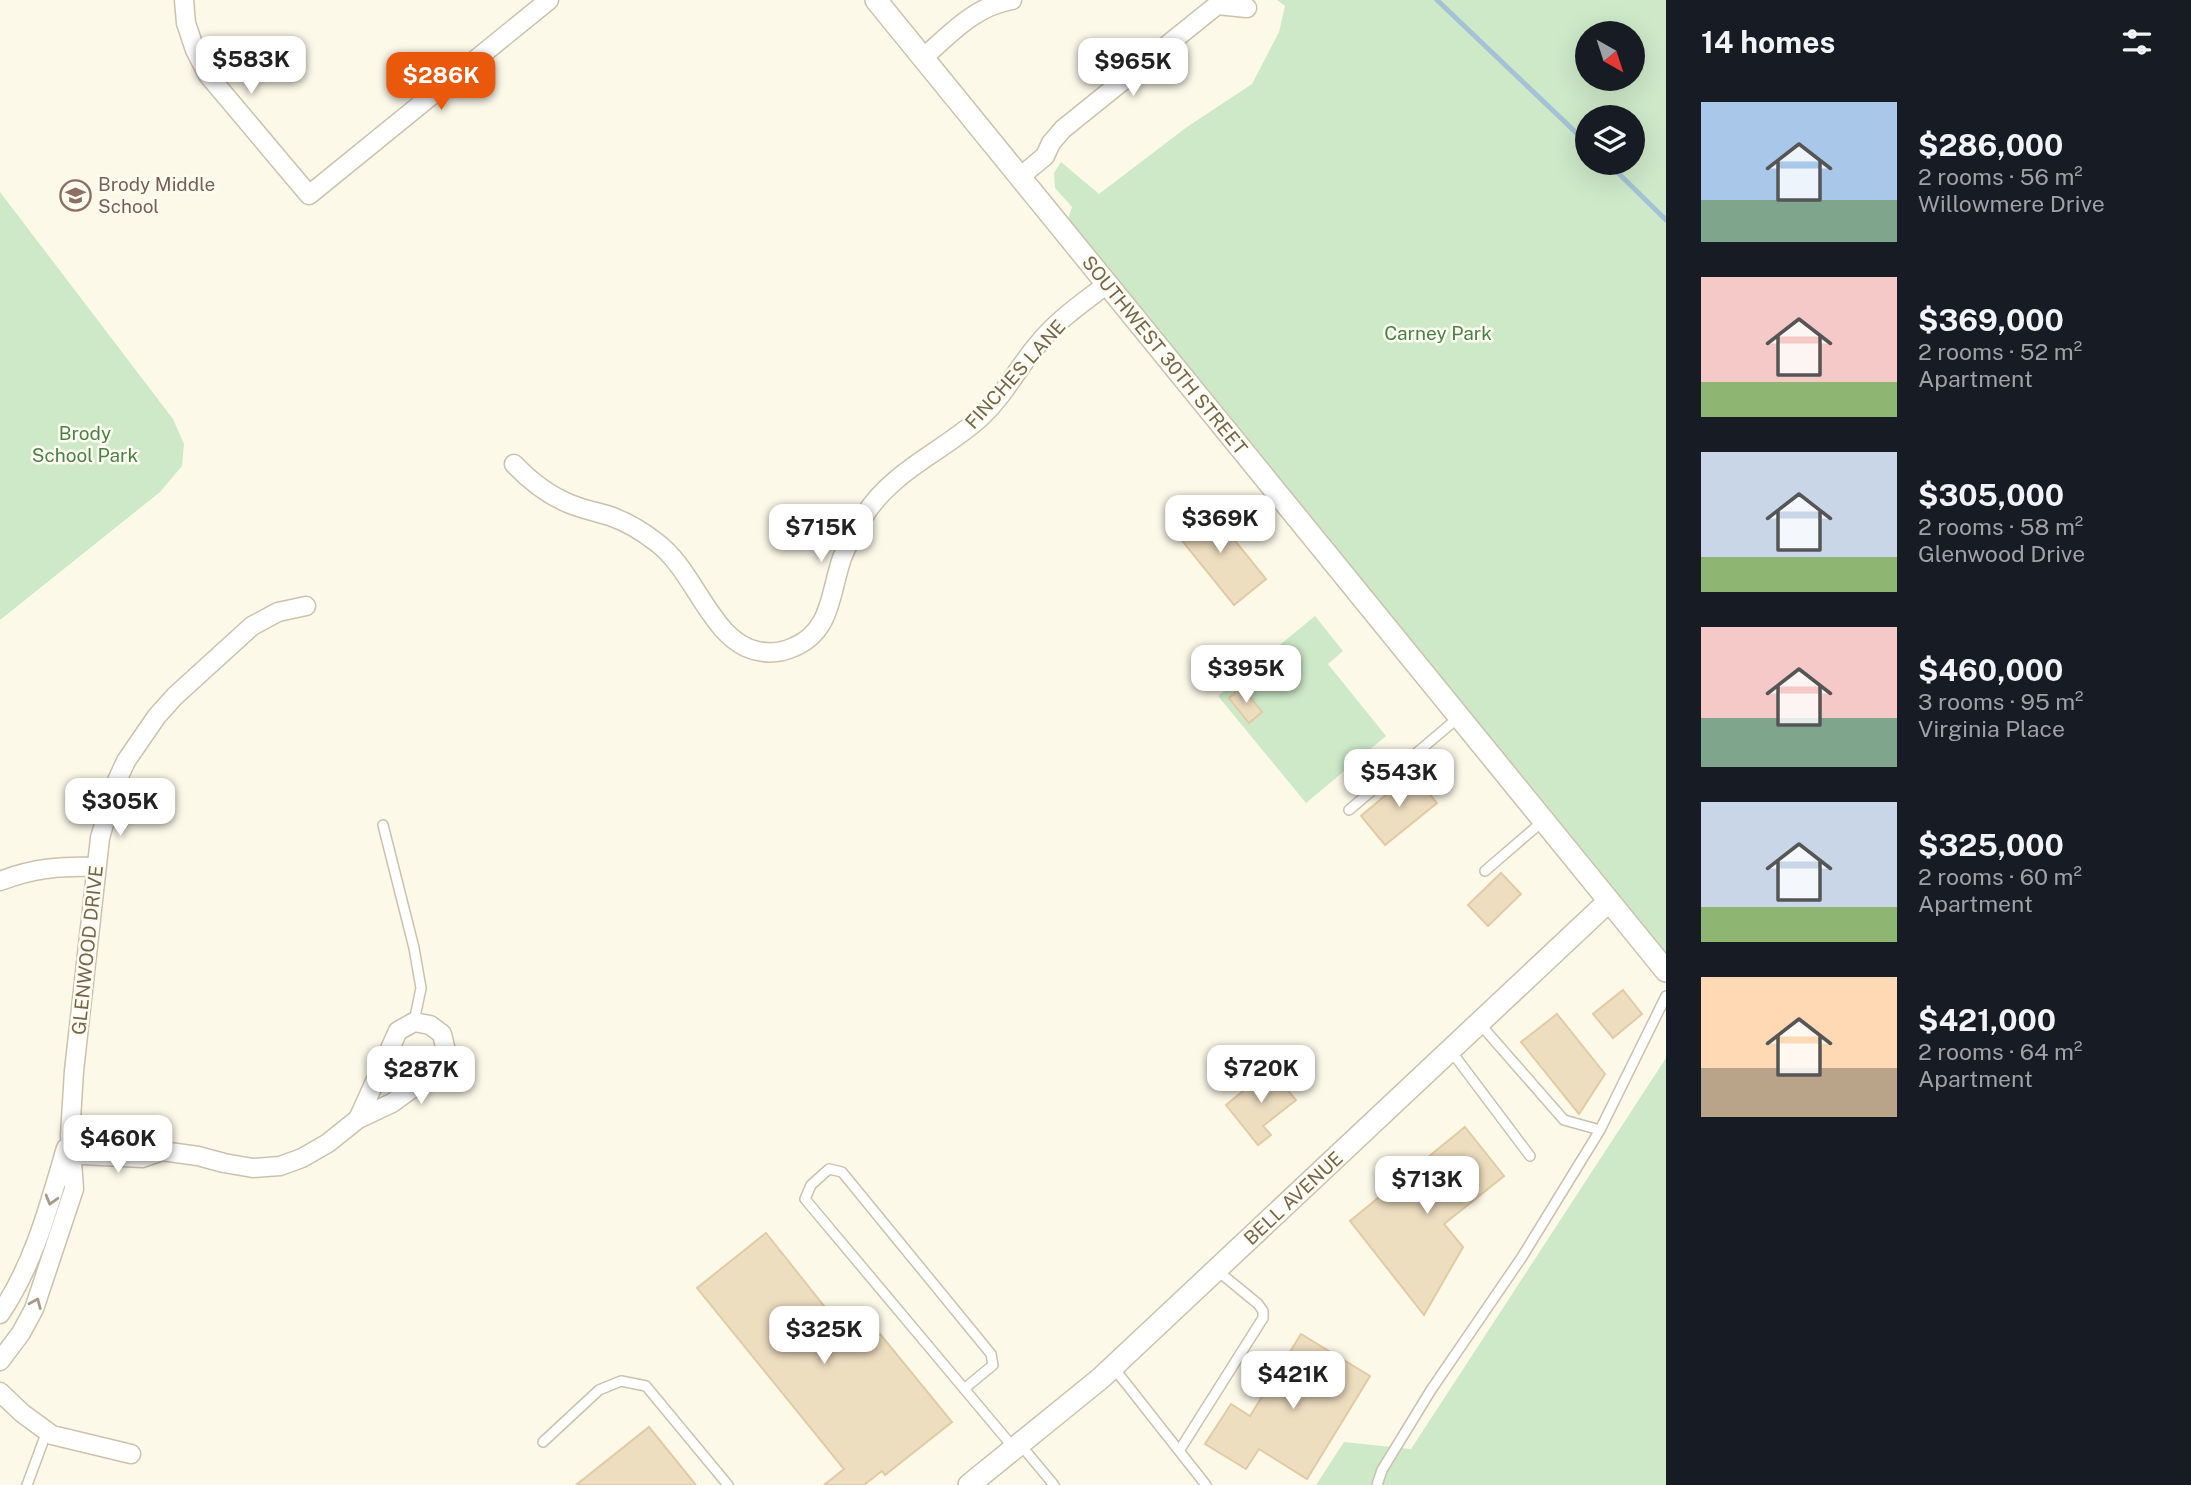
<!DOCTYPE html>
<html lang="en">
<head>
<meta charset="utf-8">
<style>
  :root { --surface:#171b24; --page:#242831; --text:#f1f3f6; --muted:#9ea1a6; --accent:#ea580c }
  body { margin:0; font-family:"Public Sans",sans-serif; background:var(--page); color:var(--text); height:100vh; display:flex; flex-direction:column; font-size:26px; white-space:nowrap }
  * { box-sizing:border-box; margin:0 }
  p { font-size:23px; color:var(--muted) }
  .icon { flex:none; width:38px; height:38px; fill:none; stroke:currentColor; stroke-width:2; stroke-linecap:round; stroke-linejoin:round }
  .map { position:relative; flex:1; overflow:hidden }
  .sheet { display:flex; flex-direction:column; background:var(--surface); width:525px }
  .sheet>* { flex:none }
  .needle { width:46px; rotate:141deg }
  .buttons { position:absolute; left:1575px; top:21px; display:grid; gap:14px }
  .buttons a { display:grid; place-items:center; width:70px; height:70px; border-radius:50%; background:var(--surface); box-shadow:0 7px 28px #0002; font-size:35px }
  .price { position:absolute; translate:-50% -60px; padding:0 16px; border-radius:14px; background:#fff; color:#222; font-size:23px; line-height:46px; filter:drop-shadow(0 2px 4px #0008) }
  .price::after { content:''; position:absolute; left:50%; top:42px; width:21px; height:16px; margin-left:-10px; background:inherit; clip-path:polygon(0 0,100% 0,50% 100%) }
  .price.current { background:var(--accent); color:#fff }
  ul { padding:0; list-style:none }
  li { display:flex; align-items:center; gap:21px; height:175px; padding:0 35px }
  li span { display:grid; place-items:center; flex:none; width:196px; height:140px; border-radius:0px; color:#555 }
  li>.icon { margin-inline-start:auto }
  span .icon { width:84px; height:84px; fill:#fffc; stroke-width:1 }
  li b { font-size:30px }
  h2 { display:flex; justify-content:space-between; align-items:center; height:84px; padding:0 35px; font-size:30px }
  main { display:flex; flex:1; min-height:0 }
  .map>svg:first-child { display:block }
</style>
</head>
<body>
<main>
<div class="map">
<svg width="1666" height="1485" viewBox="0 0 1666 1485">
  <rect width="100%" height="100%" fill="#fcf9e9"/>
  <!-- green -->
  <path fill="#cde9c8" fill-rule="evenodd" d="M1277 0H1666V960L1078 245 1085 239 1068 219 1072 207 1055 188 1054 173 1061 162 1099 194 1187 127 1252 84 1279 32 1285 6ZM1587 33H1633V79H1587ZM1587 117H1633V163H1587Z
    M0 192 173 419 184 444 182 466 160 492 0 620Z
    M1315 616 1343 651 1328 664 1386 736 1306 803 1218 696Z
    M1666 1058V1485H1316L1344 1442 1411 1449Z"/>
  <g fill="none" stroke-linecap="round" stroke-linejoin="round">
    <!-- stream -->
    <path stroke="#a4c2d6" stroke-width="5" d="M1437 0 1587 143
      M1608 163 1666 220"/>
  </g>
  <!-- building -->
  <path fill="#eedec0" stroke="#e2caa3" stroke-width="2" d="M1207 506 1266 579 1234 605 1175 532Z
    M1242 687 1262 712 1249 723 1229 698Z
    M1412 773 1437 803 1385 845 1361 816Z
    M1501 873 1521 894 1488 926 1468 905Z
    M1623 990 1642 1014 1613 1038 1593 1014Z
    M1557 1014 1605 1074 1579 1114 1521 1042Z
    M1270 1069 1296 1100 1263 1126 1271 1135 1258 1145 1226 1105Z
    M1465 1127 1504 1176 1444 1224 1463 1247 1424 1315 1350 1221Z
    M766 1233 859 1350 880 1334 952 1422 885 1475 882 1471 864 1485H824L844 1469 697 1288Z
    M1301 1334 1370 1376 1307 1479 1259 1449 1246 1469 1205 1444 1231 1404 1250 1416Z
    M649 1427 696 1485H576Z"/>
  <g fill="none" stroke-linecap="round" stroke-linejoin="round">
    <defs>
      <path id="service" d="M1349 810 1459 717
        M383 825 414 948 421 988 414 1022
        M1485 871 1543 821
        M1480 1024 1564 1120 1600 1130 1666 996
        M1451 1051 1530 1156
        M1113 1367 1206 1485
        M964 1389 993 1365 991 1354 842 1172 829 1169 811 1185 805 1199 1013 1447
        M543 1442 599 1390 621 1381 646 1386 728 1485
        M1020 1444 1054 1485
        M1179 1451 1263 1318V1311L1258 1304 1218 1271
        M27 1485 47 1431
        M1377 1485 1382 1470 1431 1390 1522 1257 1600 1130"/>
      <path id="minor" d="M184 0 186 23 195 50 208 75 309 195 549 0
        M923 58C950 34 975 6 1012 0
        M1021 176 1045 156 1051 143 1063 129 1217 5 1247 8
        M514 464C530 481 548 495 570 504 582 509 597 512 610 516 627 522 642 531 656 542 695 570 712 643 758 651 771 654 783 652 794 647 832 631 830 592 842 558 848 543 855 530 864 516 892 471 942 452 980 418 1004 396 1018 367 1039 343 1057 320 1084 302 1107 284
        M0 881C34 868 60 866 96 867
        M70 1135 147 1140 162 1151 198 1156 224 1163 253 1168 280 1166 302 1158 328 1143 358 1119 392 1103 441 1068 446 1051 442 1034 430 1025 414 1022 398 1031 358 1119
        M64 1154 142 1158 162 1151
        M0 1314C34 1264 49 1206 66 1148
        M0 1361 21 1333 34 1309 74 1189 70 1135 74 1071 100 838 115 785 126 761 157 716 175 696 252 626 278 612 306 606
        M0 1392 22 1413 52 1435 131 1454"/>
      <path id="tertiary" d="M876 0 1666 971
        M969 1485 1101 1378 1609 901"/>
    </defs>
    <!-- service casing -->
    <use href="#service" stroke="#ccc1ac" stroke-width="12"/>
    <!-- minor casing -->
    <use href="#minor" stroke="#ccc1ac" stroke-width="21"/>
    <!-- tertiary casing -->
    <use href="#tertiary" stroke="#ccc1ac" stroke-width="24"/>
    <!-- service -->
    <use href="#service" stroke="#fff" stroke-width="9"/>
    <!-- minor -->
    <use href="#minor" stroke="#fff" stroke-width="18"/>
    <!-- tertiary -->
    <use href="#tertiary" stroke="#fff" stroke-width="21"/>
  </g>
  <!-- one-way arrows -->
  <defs><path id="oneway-chevron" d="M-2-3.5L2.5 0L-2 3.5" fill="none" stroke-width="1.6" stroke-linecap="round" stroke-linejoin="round" transform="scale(1.75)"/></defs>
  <g stroke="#a69b8b">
    <use href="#oneway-chevron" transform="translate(51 1200) rotate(106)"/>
    <use href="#oneway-chevron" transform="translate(36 1303) rotate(-67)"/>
  </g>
  <!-- icons -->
  <defs>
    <symbol id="school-ring" viewBox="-11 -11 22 22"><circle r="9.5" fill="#fefcf0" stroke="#8d6e63" stroke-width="1.5"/><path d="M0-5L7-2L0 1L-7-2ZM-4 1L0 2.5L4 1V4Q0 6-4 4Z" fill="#8d6e63"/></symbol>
  </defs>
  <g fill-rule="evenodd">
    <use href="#school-ring" x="58" y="178" width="35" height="35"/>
  </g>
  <g text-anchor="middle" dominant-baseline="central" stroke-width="5" stroke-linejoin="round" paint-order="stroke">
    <!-- education labels -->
    <g font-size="19" fill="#785e54" stroke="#fefcf0" text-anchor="start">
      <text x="98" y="184">Brody Middle<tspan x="98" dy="22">School</tspan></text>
    </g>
    <!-- park labels -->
    <g font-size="19" fill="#4b8048" stroke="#fefcf0">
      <text x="1438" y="333">Carney Park</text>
      <text x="85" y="433">Brody<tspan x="85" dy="22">School Park</tspan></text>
    </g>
    <!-- street labels -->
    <g font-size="19" fill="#76654d" stroke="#fefcf0">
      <text transform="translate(1165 355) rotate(51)">SOUTHWEST 30TH STREET</text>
      <text transform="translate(1015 374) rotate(-48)">FINCHES LANE</text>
      <text transform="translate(87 950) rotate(-84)">GLENWOOD DRIVE</text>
      <text transform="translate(1293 1198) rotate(-43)">BELL AVENUE</text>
    </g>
  </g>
</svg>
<div class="buttons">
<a><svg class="needle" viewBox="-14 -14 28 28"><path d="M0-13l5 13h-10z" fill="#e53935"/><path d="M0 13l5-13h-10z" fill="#9ea1a6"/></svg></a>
<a><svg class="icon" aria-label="layers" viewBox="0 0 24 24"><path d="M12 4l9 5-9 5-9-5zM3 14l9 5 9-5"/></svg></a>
</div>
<b class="price" style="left:251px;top:96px">$583K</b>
<b class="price" style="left:1133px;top:98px">$965K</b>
<b class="price current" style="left:441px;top:112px">$286K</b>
<b class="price" style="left:1220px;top:555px">$369K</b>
<b class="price" style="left:821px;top:564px">$715K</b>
<b class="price" style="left:1246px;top:705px">$395K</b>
<b class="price" style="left:1399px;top:809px">$543K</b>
<b class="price" style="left:120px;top:838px">$305K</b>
<b class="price" style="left:1261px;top:1105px">$720K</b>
<b class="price" style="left:421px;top:1106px">$287K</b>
<b class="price" style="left:118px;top:1175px">$460K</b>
<b class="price" style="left:1427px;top:1216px">$713K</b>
<b class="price" style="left:824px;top:1366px">$325K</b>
<b class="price" style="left:1293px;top:1411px">$421K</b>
</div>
<section class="sheet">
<h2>14 homes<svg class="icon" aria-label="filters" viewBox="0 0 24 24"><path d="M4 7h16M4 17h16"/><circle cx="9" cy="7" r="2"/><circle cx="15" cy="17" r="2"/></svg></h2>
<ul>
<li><span style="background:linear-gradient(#a9c7e8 70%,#7fa58c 0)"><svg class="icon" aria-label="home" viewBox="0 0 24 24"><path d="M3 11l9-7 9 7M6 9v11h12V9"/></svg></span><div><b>$286,000</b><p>2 rooms · 56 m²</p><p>Willowmere Drive</p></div></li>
<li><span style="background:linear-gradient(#f6c9c9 75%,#8fb573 0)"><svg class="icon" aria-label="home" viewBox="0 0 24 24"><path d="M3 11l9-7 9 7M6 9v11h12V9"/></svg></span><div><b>$369,000</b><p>2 rooms · 52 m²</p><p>Apartment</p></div></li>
<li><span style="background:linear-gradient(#c9d6e8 75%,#8fb573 0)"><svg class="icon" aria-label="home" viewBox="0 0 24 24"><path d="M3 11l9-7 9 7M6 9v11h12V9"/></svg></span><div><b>$305,000</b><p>2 rooms · 58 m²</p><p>Glenwood Drive</p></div></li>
<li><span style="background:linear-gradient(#f6c9c9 65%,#7fa58c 0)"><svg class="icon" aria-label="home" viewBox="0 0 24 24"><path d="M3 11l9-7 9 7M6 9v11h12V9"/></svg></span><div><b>$460,000</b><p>3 rooms · 95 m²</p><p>Virginia Place</p></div></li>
<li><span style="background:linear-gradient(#c9d6e8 75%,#8fb573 0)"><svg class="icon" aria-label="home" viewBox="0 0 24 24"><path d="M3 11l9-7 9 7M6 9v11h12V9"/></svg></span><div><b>$325,000</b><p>2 rooms · 60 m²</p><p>Apartment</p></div></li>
<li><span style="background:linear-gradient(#ffd9b3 65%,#b9a48a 0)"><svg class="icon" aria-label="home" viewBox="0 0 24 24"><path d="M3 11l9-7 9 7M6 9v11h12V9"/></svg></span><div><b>$421,000</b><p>2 rooms · 64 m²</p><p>Apartment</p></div></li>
</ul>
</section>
</main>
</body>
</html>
